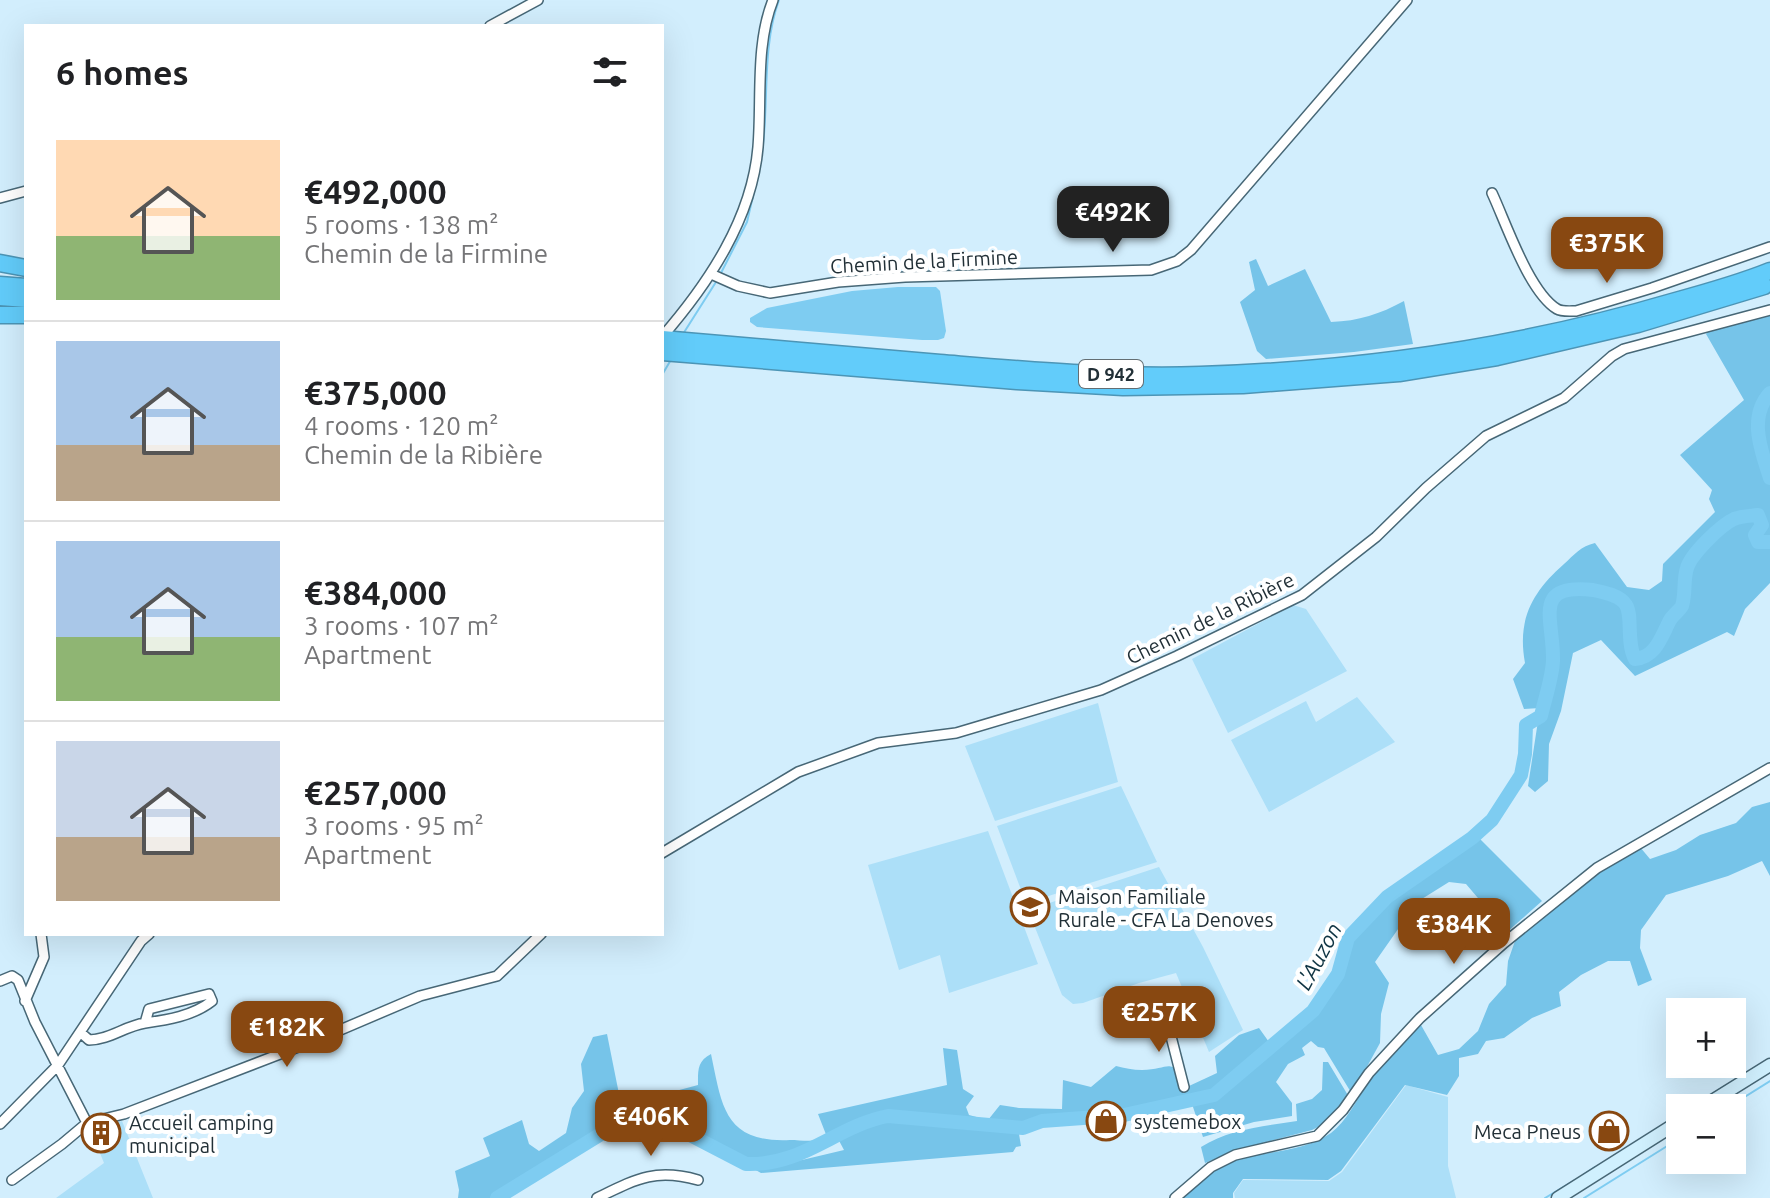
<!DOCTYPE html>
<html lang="en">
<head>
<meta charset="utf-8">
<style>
  :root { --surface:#fff; --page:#f6f6f6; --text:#202124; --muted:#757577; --line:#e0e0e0; --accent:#884811 }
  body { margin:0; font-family:Ubuntu,sans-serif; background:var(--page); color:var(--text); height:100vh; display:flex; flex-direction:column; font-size:30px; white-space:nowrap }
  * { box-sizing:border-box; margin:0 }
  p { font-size:26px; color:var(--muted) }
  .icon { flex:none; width:44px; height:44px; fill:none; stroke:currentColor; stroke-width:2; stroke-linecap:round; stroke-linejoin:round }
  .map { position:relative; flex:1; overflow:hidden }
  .panel { position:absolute; left:24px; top:24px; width:640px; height:912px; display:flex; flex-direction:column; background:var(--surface); border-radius:0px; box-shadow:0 8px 32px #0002 }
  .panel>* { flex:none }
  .tools { position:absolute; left:1666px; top:998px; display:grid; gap:16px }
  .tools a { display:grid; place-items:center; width:80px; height:80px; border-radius:0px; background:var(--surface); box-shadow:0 8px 32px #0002; font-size:40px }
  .price { position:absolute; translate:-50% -68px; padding:0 18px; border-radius:16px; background:var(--accent); color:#fff; font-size:26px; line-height:52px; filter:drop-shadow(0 2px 4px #0008) }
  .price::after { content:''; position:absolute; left:50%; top:48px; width:24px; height:18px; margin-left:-12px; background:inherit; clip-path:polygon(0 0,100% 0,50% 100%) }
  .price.on { background:#222; color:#fff }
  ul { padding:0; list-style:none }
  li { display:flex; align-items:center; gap:24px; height:200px; padding:0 32px }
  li+li { border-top:2px solid var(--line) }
  li span { display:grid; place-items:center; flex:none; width:224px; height:160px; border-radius:0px; color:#555 }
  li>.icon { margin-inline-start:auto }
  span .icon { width:96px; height:96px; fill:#fffc; stroke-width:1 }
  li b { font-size:34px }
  h2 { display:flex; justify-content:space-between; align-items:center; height:96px; padding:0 32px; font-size:34px }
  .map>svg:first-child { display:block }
</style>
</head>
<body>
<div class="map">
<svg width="1770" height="1198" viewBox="0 0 1770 1198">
  <rect width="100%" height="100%" fill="#d2eefd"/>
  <!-- green -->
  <path fill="#acdff8" d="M1293 605 1306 609 1347 671 1228 733 1192 659Z
    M1357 697 1395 742 1269 812 1231 740 1306 701 1316 722Z
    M1098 703 1118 782 995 821 965 746Z
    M1121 786 1157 862 1026 903 997 826Z
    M988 831 1038 964 949 993 940 955 899 970 868 865Z
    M1159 867 1203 947 1243 1030 1209 1052 1176 973 1139 983 1083 1003 1073 1004 1062 995 1028 910Z
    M1406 1085 1448 1097V1166L1456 1198H1235L1234 1193 1243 1180 1329 1181 1342 1172Z
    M122 1121 153 1198H56L104 1163 91 1131Z"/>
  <!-- forest -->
  <path fill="#76c4e9" d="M1256 259 1268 286 1305 269 1331 322C1359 321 1380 314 1404 301L1413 344 1354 352 1266 359 1257 351 1240 302 1255 290 1249 262Z
    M1770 313V583L1745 609 1734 636 1727 632 1635 676 1601 640 1573 653 1561 711 1549 744 1548 781 1535 792 1528 786 1540 708 1524 709 1513 679 1525 663C1517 620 1532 592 1564 564 1574 555 1581 546 1595 543L1627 587 1649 590 1662 581 1663 564 1715 512 1709 499 1712 490 1680 455 1744 400 1706 334 1709 330Z
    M1770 802V876L1762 861 1728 876 1666 895 1641 930 1640 948 1652 980 1638 986 1630 961H1608L1581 975 1559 992 1561 1006 1532 1018 1504 1038 1486 1041 1478 1054 1459 1058V1076L1447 1095 1405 1085 1341 1171 1328 1180 1243 1179 1233 1193V1198H1181C1192 1187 1204 1175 1219 1167 1253 1149 1298 1156 1331 1133 1347 1121 1356 1100 1368 1084 1383 1061 1401 1043 1421 1025L1438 1055 1459 1049 1478 1031 1489 1004 1506 985 1508 961 1515 941 1535 919 1595 874 1640 847 1650 859 1676 850 1700 835 1736 823 1752 807Z
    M1477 836 1542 901 1507 932 1466 884 1449 882 1417 902 1375 962 1389 983 1381 1014 1380 1043 1352 1094 1324 1048 1318 1047 1311 1041 1302 1048 1305 1055 1288 1064 1276 1082 1292 1103V1116L1254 1122 1203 1137 1192 1104 1130 1117 1044 1121 1033 1128H1022L1019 1134 1021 1146 1016 1147 1013 1152 761 1173 752 1168 802 1160 844 1150 836 1135C807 1150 780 1163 747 1163L665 1120 601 1131 495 1198H458L459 1190 455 1171 490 1156 483 1138 522 1120 529 1144 539 1151 566 1133 572 1108 584 1091 581 1064 593 1037 607 1034 621 1104H627L698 1085C698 1071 697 1061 711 1054 722 1106 724 1143 790 1140 802 1140 816 1143 827 1137L818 1114 947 1085 943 1048 957 1050 963 1089 974 1096 966 1107 969 1115 988 1120 1000 1105 1019 1108 1062 1109 1063 1080 1091 1087 1116 1066C1124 1068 1133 1070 1142 1070 1171 1070 1169 1055 1189 1086L1217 1073 1215 1056 1239 1035 1259 1028 1274 1049 1316 1014 1342 976 1351 941 1390 900Z
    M1323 1062H1328L1349 1097 1326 1123 1312 1130 1240 1149 1205 1163 1201 1147C1229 1129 1265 1126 1297 1121L1296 1104 1312 1099 1322 1090Z"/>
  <!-- water -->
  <path fill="#7eccf1" d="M898 287H936L940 291 946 331 944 338 938 340H922L757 327 750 322V318L767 308 852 291Z"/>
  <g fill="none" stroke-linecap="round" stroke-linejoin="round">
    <!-- stream -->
    <path stroke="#7eccf1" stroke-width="2" d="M758 173C772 116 759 55 779 0
      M721 273 747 222 756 183
      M683 334 716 282
      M662 375 672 358
      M1689 1108 1725 1086
      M1727 1108 1770 1081
      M1673 1118 1680 1113
      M1583 1175 1595 1167
      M1545 1198 1575 1180
      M1584 1198 1680 1138"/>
    <!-- river -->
    <path stroke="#7eccf1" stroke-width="14" d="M1770 393C1748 417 1761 450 1770 478
      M497 1198 601 1134 667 1123 746 1164C804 1166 836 1126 888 1116L1023 1128 1042 1121 1124 1115 1214 1095 1313 1011 1338 974 1348 938 1387 897 1472 838 1492 820 1521 775 1525 754 1526 725 1541 716C1545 698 1552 679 1553 661 1554 619 1531 583 1593 590 1603 592 1620 595 1626 605 1633 616 1626 642 1635 659 1656 657 1661 637 1670 620 1673 615 1679 611 1682 606 1686 594 1683 580 1687 568 1691 554 1721 525 1734 519 1741 516 1750 516 1758 515L1762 525 1755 535 1758 542H1770"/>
    <defs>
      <path id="street" d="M490 26 538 0
        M1492 193C1506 223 1529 292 1557 309 1562 312 1570 311 1576 311L1652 288 1770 247
        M0 198 26 191
        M711 274 738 286 770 293 838 282 905 277 1151 270 1177 261 1191 250 1407 0
        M662 337C708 284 752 219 758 147 762 99 755 45 773 0
        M662 853 798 772 878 743 956 733 1101 690 1177 656 1302 595 1376 537 1426 488 1486 436 1564 398 1612 356 1624 349 1770 310
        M0 981 12 976 18 980 35 1022 87 1123 124 1114 319 1039 420 996 497 976 541 934
        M25 1001 44 957 41 934
        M1165 1013 1184 1087
        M80 1032 89 1040C109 1040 125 1026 145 1023 167 1020 193 1016 212 1001L209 994 149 1009 145 1023
        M0 1124 58 1065 141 941 149 934
        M12 1180 62 1144 87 1123
        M597 1198C636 1179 655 1168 698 1180
        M1175 1198 1211 1167 1235 1155 1317 1136 1343 1110 1369 1073 1420 1018 1504 943 1597 868 1770 768"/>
      <path id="secondary" d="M1701 1108 1770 1065
        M1558 1198 1680 1121"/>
      <path id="highway" d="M0 263 26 268
        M0 285 26 287
        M0 297 26 299
        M0 315H26
        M662 339C755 347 847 355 940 363 1026 370 1113 378 1200 375 1360 370 1519 347 1672 302 1705 293 1738 284 1770 271
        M662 352 1017 381 1123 387 1243 385 1399 373 1497 357 1638 324 1764 286"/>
    </defs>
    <!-- street casing -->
    <use href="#street" stroke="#476776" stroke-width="12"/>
    <!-- secondary casing -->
    <use href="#secondary" stroke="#476776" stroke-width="15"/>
    <!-- highway casing -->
    <use href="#highway" stroke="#4c95b6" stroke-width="19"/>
    <!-- street -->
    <use href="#street" stroke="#fff" stroke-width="9"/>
    <!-- secondary -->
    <use href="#secondary" stroke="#d0f0fe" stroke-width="12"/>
    <!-- highway -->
    <use href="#highway" stroke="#62ccfa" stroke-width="16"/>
  </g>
  <!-- icons -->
  <defs>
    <symbol id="school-ring" viewBox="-11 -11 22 22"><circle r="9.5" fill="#fff" stroke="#884811" stroke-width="1.5"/><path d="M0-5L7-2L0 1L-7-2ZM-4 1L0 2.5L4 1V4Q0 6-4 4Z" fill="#884811"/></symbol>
    <symbol id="shop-ring" viewBox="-11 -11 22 22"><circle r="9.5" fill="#fff" stroke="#884811" stroke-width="1.5"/><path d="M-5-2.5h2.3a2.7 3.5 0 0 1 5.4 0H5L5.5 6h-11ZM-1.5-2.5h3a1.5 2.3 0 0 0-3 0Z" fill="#884811"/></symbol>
    <symbol id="building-ring" viewBox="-11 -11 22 22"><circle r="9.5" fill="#fff" stroke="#884811" stroke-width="1.5"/><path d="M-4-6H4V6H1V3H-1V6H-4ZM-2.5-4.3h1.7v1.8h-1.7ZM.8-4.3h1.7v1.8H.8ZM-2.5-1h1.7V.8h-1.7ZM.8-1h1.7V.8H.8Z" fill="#884811"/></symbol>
  </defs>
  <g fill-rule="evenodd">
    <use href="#school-ring" x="1008" y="885" width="44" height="44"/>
    <use href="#shop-ring" x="1084" y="1099" width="44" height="44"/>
    <use href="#shop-ring" x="1587" y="1109" width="44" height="44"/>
    <use href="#building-ring" x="79" y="1111" width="44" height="44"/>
  </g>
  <g text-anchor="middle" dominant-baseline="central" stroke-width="8" stroke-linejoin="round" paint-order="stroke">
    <!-- shield labels -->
    <rect fill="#fff" stroke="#646e73" stroke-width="2" x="1079" y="360" width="64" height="28" rx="6"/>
    <g font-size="18" font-weight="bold" fill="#223037">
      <text x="1111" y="374">D 942</text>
    </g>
    <!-- street labels -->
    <g font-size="20" fill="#223037" stroke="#fff">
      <text transform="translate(924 261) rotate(-3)">Chemin de la Firmine</text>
      <text transform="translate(1210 618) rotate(-26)">Chemin de la Ribière</text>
    </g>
    <!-- poi labels -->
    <g font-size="20" fill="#223037" stroke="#fff" text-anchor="start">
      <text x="1058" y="896">Maison Familiale<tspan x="1058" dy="23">Rurale - CFA La Denoves</tspan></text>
      <text x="1134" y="1121">systemebox</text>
      <text x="129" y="1122">Accueil camping<tspan x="129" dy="23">municipal</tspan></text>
      <text x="1581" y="1131" text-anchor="end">Meca Pneus</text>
    </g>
    <!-- water labels -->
    <g font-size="22" font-style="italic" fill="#0f3443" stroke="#fff">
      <text transform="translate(1318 956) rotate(-62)">L'Auzon</text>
    </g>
  </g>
</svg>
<div class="tools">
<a>+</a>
<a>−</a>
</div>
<b class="price on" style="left:1113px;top:254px">€492K</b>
<b class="price" style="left:1607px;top:285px">€375K</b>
<b class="price" style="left:1454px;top:966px">€384K</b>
<b class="price" style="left:1159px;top:1054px">€257K</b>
<b class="price" style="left:287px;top:1069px">€182K</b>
<b class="price" style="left:651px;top:1158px">€406K</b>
<section class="panel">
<h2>6 homes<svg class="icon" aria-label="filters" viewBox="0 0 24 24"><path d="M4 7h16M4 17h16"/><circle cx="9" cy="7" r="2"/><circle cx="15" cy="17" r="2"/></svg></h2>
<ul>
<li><span style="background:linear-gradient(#ffd9b3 60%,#8fb573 0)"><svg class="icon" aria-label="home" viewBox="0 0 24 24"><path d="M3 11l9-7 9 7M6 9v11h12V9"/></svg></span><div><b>€492,000</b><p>5 rooms · 138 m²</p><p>Chemin de la Firmine</p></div></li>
<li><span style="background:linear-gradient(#a9c7e8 65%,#b9a48a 0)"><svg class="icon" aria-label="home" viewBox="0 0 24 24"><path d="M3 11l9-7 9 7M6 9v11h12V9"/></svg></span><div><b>€375,000</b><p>4 rooms · 120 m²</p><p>Chemin de la Ribière</p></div></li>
<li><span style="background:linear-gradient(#a9c7e8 60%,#8fb573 0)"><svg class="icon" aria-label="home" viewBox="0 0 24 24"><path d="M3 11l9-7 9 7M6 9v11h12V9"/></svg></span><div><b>€384,000</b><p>3 rooms · 107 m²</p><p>Apartment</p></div></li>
<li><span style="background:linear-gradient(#c9d6e8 60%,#b9a48a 0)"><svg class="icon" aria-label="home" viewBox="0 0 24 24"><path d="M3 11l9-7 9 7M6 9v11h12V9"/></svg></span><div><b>€257,000</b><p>3 rooms · 95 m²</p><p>Apartment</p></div></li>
</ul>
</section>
</div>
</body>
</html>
